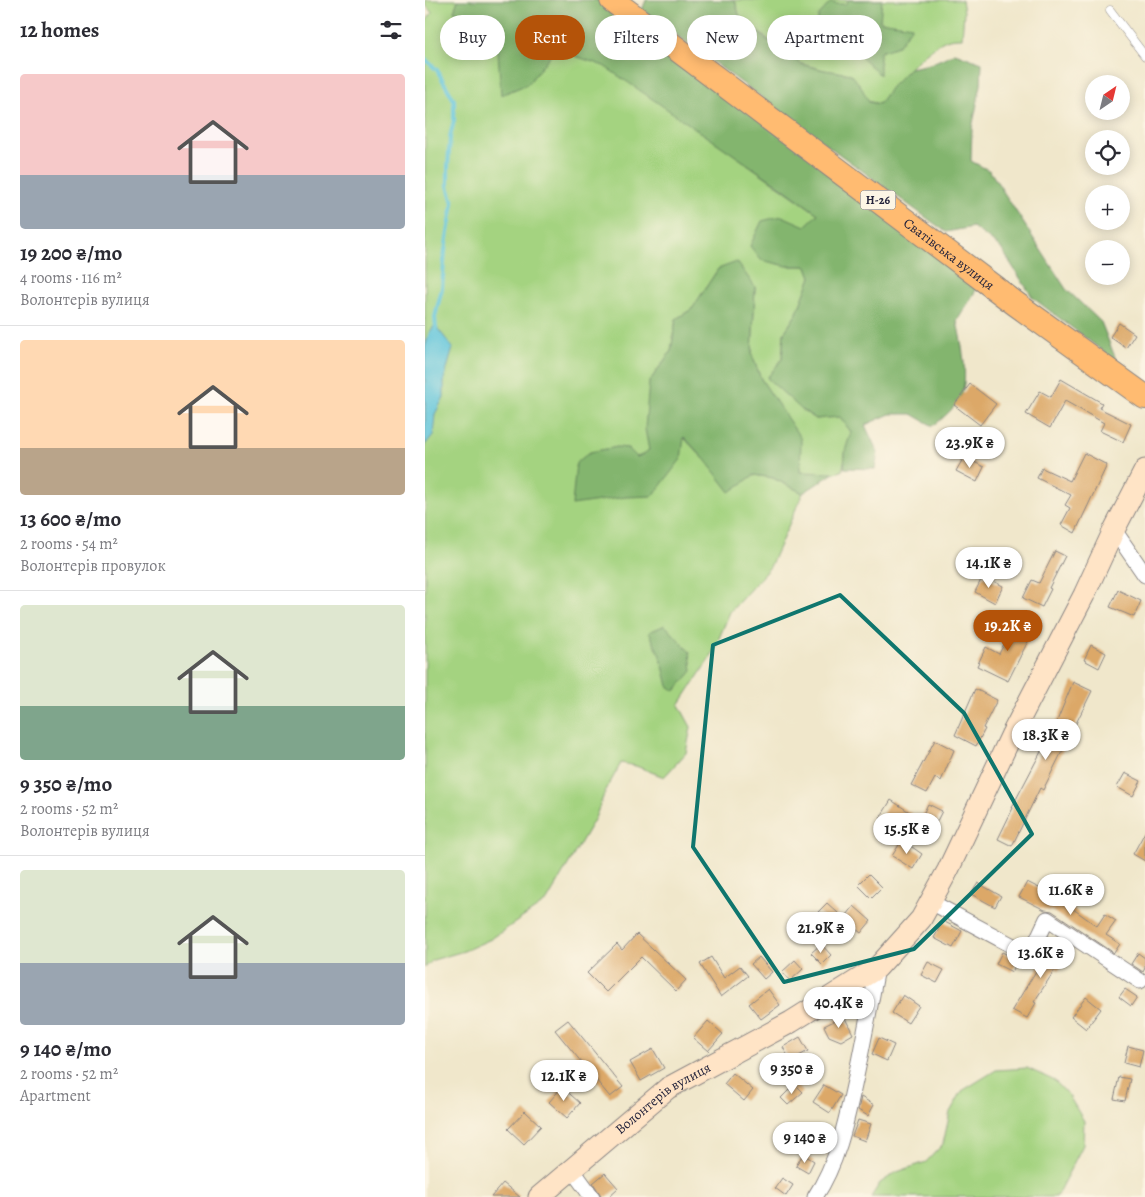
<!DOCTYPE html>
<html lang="en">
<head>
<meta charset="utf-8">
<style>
  :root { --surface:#fff; --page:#f7f7f7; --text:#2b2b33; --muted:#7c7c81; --line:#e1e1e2; --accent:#b45309 }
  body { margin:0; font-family:Alegreya,serif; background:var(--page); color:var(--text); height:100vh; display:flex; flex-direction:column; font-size:19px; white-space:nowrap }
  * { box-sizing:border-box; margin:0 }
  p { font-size:16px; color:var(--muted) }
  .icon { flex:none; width:28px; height:28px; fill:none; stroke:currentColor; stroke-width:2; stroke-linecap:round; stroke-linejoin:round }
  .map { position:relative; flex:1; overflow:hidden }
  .sheet { display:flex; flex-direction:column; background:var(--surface); width:425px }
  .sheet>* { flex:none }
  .hud { position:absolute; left:15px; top:15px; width:475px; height:45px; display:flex; gap:10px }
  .needle { width:32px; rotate:35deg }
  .fabs { position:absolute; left:660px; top:75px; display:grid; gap:10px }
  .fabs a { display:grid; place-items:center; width:45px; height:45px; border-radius:50%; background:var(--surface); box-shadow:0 2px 12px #0003; font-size:25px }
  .price { position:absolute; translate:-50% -42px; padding:0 11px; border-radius:18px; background:#fff; color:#222; font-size:16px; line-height:32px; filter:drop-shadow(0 1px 2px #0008) }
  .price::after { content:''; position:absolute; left:50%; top:30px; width:15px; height:11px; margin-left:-8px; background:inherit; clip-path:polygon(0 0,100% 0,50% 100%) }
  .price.current { background:var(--accent); color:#fff }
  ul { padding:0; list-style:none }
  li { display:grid; align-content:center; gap:10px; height:265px; padding:0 20px }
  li+li { border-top:1px solid var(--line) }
  li span { display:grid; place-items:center; height:155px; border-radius:5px; color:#555 }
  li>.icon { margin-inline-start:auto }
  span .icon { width:90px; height:90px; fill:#fffc; stroke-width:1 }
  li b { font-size:21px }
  h2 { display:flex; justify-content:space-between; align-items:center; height:60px; padding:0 20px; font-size:21px }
  .tag { padding:0 18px; border-radius:22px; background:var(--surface); box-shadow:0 2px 12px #0003; font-size:18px; line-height:45px }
  .tag.current { background:var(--accent); color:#fff }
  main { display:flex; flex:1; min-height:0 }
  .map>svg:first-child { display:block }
</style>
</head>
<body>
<main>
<section class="sheet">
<h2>12 homes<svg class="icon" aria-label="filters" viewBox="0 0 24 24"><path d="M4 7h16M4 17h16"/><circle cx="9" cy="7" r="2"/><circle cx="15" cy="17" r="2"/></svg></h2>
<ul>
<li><span style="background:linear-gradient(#f6c9c9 65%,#9aa5b1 0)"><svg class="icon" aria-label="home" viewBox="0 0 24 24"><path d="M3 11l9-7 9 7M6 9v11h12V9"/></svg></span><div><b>19 200 ₴/mo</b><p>4 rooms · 116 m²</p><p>Волонтерів вулиця</p></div></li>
<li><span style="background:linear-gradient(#ffd9b3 70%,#b9a48a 0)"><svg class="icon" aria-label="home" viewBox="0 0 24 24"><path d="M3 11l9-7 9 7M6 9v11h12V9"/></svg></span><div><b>13 600 ₴/mo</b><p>2 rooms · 54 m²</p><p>Волонтерів провулок</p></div></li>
<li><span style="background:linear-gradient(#dfe7d0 65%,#7fa58c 0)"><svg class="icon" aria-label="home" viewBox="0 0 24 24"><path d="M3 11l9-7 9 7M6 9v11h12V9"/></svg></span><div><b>9 350 ₴/mo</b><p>2 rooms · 52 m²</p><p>Волонтерів вулиця</p></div></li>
<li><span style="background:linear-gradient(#dfe7d0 60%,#9aa5b1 0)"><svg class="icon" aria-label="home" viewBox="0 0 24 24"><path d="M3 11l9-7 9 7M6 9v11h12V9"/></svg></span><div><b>9 140 ₴/mo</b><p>2 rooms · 52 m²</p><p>Apartment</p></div></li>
</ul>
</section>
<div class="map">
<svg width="720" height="1197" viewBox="0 0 720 1197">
  <rect width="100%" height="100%" fill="#fcf5e5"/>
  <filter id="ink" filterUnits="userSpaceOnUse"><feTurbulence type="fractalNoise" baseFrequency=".02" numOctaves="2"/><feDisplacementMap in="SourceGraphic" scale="10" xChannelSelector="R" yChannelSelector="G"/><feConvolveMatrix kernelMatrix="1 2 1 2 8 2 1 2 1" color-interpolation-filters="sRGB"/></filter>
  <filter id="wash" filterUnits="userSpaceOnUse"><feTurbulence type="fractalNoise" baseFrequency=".0096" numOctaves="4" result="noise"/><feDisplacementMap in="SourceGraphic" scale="20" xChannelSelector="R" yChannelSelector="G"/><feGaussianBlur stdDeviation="1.12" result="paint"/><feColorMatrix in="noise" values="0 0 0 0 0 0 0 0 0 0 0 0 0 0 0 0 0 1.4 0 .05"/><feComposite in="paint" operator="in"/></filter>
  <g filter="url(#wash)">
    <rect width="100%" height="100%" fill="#f0e7cb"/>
    <!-- green -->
    <path fill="#a4d380" stroke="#637a5e" d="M0 0H33L31 7 78 34 73 51 128 43 180 66 250 113 393 214 362 266H382L386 277 372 313 359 333 357 359 376 409 391 419 415 416 426 432 417 471 396 477 376 476 356 410 336 379 327 355 330 287 293 269 267 309 251 319 246 351 224 382 258 437 281 461 329 475 348 478 378 493 345 567 305 612 287 655 254 705 266 727 261 753 239 777 211 766 196 763 180 792 170 818 122 901 66 939 39 951 8 960 0 968V23L7 13 0 4Z
      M310 0H537L539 12 537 38C532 38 526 38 521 40 499 50 468 84 454 104L439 100 426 74 399 70 376 64 337 35 314 15Z
      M602 1068 630 1081 644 1096 659 1121 658 1145 631 1197H446L455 1183 472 1172 501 1162 518 1144 525 1112 537 1091 571 1070Z"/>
    <!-- forest -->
    <path fill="#83b56e" stroke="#526c54" d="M33 0H179L542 270 551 290 532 321C536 342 545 378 535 398 529 409 518 418 508 426L487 414H465L440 425 453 453 450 469 419 468 420 451 426 432 415 417 391 419 376 409 342 378 357 359 359 333 372 313 386 277 382 266H362L336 260 325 246 337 221 357 216 380 226 393 214 356 187 179 66 130 49 103 84 76 95 73 51 77 38 29 11Z
      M221 0H310L314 15 337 36 376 64 399 70 426 74 435 85 444 102 454 104 466 87 485 68 505 64 530 53 557 63 556 85 547 128 546 161 565 171 641 289 676 322 692 362 608 298 575 247 548 227 521 232 217 10Z
      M423 0H457L455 21 487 26 473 46 455 52V75L418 40 393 27V16L406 2 411 4H421Z
      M312 262 330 287 327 355 336 379 376 439 375 472 409 473 378 493 348 478 329 475 305 492 281 461 259 437 256 459 228 496 201 497 147 505 151 463 165 452 192 447 203 448 212 457 217 455 224 450 220 429 224 382 246 351 251 319 267 309 293 269Z
      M240 625 265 652 267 671 250 691 243 686 236 658 224 632Z"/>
    <!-- water -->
    <path fill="#5fc5db" stroke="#40748b" d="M10 325 28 348 19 379V397L10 414 8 435 0 445V348L4 333Z"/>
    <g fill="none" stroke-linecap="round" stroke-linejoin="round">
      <!-- stream -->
      <path stroke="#5fc5db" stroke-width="4" d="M0 59 12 70 29 100V120L25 137 23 166V186L28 203 20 250 17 288 10 317 11 329"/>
    </g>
    <g id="blocks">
      <!-- building -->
      <path fill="#dca868" d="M694 323 710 334 701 348 685 337Z
        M636 379 677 403 674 408 706 424 698 442 675 431 679 423 640 401 625 428 601 414 615 391 626 397Z
        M545 384 571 404 555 425 529 405Z
        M659 453 682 465 650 533 636 525 645 508 640 505 646 495 612 478 617 468 645 481Z
        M539 457 559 467 552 482 531 471Z
        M630 551 640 556 624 588 626 589 617 607 598 598 607 580 614 583Z
        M558 576 578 586 570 603 550 592Z
        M693 590 716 601 709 617 685 607Z
        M592 618 610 627 583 681 552 666 561 647 574 654Z
        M666 645 681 653 674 668 659 660Z
        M648 682 667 691 618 790 615 788 587 846 573 839 588 808 587 807 632 721Z
        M550 689 572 700 558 728 560 729 551 746 530 735Z
        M510 740 529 750 516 781 510 778 502 793 486 785Z
        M700 773 716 781 708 796 692 787Z
        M466 800 486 813 474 830 455 818Z
        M503 804 517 811 511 823 497 816Z
        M720 832V861L708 854Z
        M477 840 497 854 488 869 467 856Z
        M444 874 457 887 446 898 433 885Z
        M602 882 630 896 672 926 680 914 691 921 681 935 695 944 689 953 627 911 620 910 594 897Z
        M553 883 576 896 570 907 546 894Z
        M402 903 413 913 405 922 393 912Z
        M429 906 446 921 436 933 419 919Z
        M518 921 537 931 528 948 509 938Z
        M212 934 261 980 251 991 216 957 181 992 162 973 192 944 197 950Z
        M629 942 646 954 634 970 631 968 609 1002 611 1003 602 1018 587 1010Z
        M396 944 406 955 397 964 386 953Z
        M577 952 593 960 587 972 571 964Z
        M713 953 720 958V968L718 972 706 964Z
        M286 957 299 978 315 966 323 976 296 997 275 964Z
        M334 957 347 972 339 979 326 964Z
        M370 960 378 969 365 981 357 972Z
        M503 962 519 970 512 983 496 975Z
        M343 989 355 1005 336 1019 324 1004Z
        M700 989 712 997 706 1006 694 997Z
        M478 995 494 1006 483 1023 467 1013Z
        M661 997 676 1009 661 1029 646 1017Z
        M419 1016 428 1034 416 1041 404 1036 399 1026Z
        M143 1020 198 1087 185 1097 130 1030Z
        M283 1021 298 1034 283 1051 268 1038Z
        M375 1037 383 1051 365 1061 358 1047Z
        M454 1038 469 1045 462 1061 447 1054Z
        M703 1046 718 1050 714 1067 699 1063Z
        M228 1049 239 1068 216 1081 205 1062Z
        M308 1073 328 1090 319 1101 299 1084Z
        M694 1077 705 1079 700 1101 689 1099Z
        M370 1084 378 1092 363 1105 356 1098Z
        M399 1085 416 1095 405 1113 388 1102Z
        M137 1087 155 1103 142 1118 124 1102Z
        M436 1097 449 1105 443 1116 433 1110Z
        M100 1111 116 1126 99 1144 83 1129Z
        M433 1120 446 1124 440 1141 427 1136Z
        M378 1154 389 1161 383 1173 371 1166Z
        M180 1173 193 1188 183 1197H177L168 1183Z
        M357 1178 368 1185 361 1196 350 1188Z
        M78 1183 95 1197H66Z"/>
    </g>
  </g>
  <g filter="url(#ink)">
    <use href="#blocks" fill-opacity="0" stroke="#898483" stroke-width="1"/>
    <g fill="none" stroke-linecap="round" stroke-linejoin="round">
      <defs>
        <path id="lane" d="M685 10 720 56"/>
        <path id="street" d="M689 530 720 575
          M506 902 605 955 622 919 715 981
          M146 1168 167 1197
          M390 1197C413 1162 421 1122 430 1081 438 1044 445 1006 452 968"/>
        <g id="secondary">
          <path id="s1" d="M114 1197 243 1088 366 1022 452 968 496 919 523 870 587 734 659 595 689 530 720 470"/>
        </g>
        <g id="primary">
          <path id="s2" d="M187 0 591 304 720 397"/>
        </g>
      </defs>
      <!-- lane casing -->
      <use href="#lane" stroke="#898483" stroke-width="9"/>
      <!-- street casing -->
      <use href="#street" stroke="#898483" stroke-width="17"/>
      <!-- secondary casing -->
      <use href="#secondary" stroke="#898483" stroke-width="23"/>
      <!-- primary casing -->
      <use href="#primary" stroke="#898483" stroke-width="26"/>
      <!-- lane -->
      <use href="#lane" stroke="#fff" stroke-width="8"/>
      <!-- street -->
      <use href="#street" stroke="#fff" stroke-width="15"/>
      <!-- secondary -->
      <use href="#secondary" stroke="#ffe4c6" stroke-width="21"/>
      <!-- primary -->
      <use href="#primary" stroke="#ffbb71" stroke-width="24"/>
    </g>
  </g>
  <!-- marked area -->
  <path fill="none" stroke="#0f766e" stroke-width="4" stroke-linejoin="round" d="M415 595 539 713 607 834 489 949 359 982 268 847 288 645Z"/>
  <g text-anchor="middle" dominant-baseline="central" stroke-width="5" stroke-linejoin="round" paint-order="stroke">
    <!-- shield labels -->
    <rect fill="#fcf5e5" stroke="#63616e" stroke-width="1" x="435.5" y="190.5" width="35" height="19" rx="4"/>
    <g font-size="12" font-weight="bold" fill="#22223b">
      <text x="453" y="200">Н-26</text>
    </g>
    <!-- street labels -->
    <g font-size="14" fill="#22223b" stroke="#fcf5e5">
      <text stroke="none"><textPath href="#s2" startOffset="422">Сватівська вулиця</textPath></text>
      <text stroke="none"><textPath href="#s1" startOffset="159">Волонтерів вулиця</textPath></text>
    </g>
  </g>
</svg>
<div class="fabs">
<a><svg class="needle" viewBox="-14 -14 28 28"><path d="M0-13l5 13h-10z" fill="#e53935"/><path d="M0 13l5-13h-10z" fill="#7c7c81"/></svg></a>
<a><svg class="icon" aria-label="locate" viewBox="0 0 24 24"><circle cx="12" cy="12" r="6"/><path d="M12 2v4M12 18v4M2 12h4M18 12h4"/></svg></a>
<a>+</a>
<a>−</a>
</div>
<b class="price" style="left:545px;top:469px">23.9K ₴</b>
<b class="price" style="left:564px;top:589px">14.1K ₴</b>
<b class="price current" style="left:583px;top:652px">19.2K ₴</b>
<b class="price" style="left:621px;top:761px">18.3K ₴</b>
<b class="price" style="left:482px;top:855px">15.5K ₴</b>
<b class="price" style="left:646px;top:916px">11.6K ₴</b>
<b class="price" style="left:396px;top:954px">21.9K ₴</b>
<b class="price" style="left:616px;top:979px">13.6K ₴</b>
<b class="price" style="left:414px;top:1029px">40.4K ₴</b>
<b class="price" style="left:367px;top:1095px">9 350 ₴</b>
<b class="price" style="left:139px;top:1102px">12.1K ₴</b>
<b class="price" style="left:380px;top:1164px">9 140 ₴</b>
<div class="hud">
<a class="tag">Buy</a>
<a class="tag current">Rent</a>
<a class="tag">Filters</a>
<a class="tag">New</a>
<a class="tag">Apartment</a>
</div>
</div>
</main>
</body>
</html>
